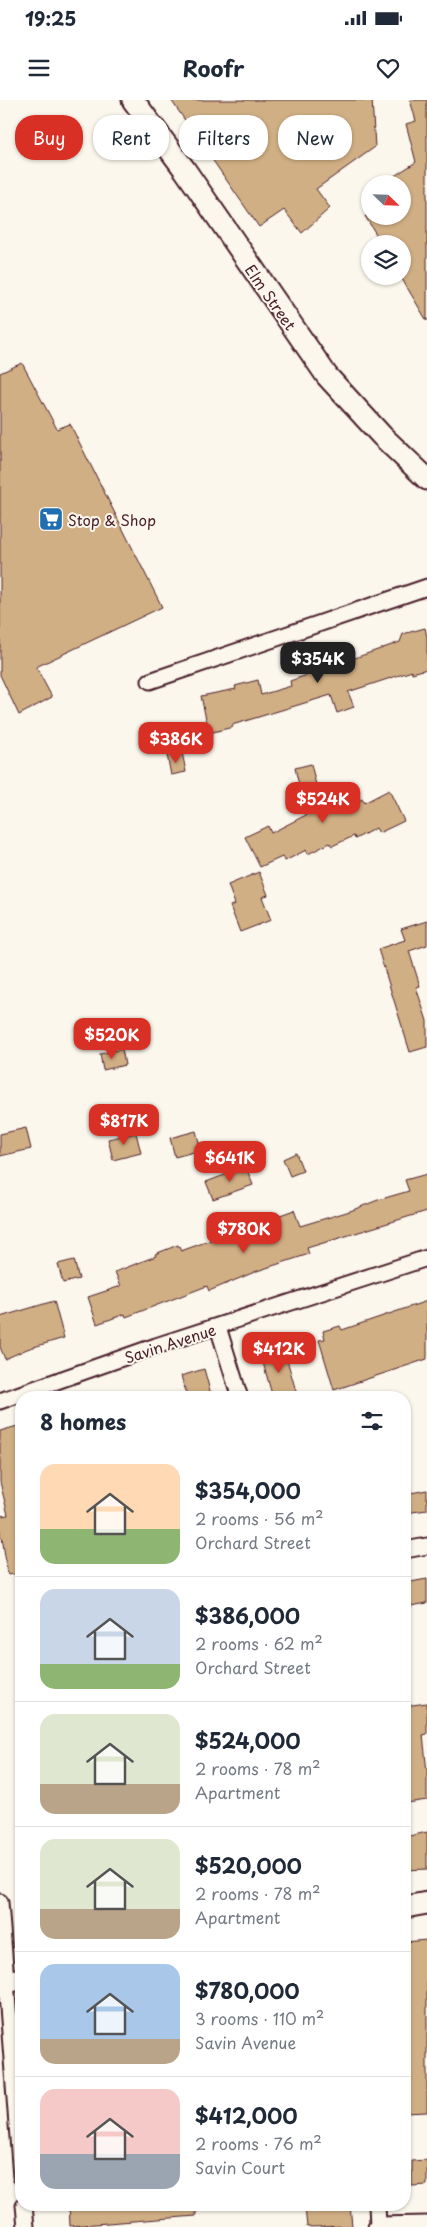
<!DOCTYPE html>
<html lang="en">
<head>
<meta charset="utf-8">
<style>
  :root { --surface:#fff; --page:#f6f6f7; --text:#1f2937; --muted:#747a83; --line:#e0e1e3; --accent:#d93025 }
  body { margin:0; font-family:"Playpen Sans",sans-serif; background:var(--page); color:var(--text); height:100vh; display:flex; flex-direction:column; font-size:19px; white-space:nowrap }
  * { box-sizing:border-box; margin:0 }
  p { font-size:16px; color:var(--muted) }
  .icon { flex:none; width:28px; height:28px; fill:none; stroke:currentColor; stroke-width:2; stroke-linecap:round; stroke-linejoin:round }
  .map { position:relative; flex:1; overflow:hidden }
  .drawer { position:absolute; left:15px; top:1291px; width:396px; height:820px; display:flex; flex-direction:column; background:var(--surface); border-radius:20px; box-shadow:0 1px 4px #0004 }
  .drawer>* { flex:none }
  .top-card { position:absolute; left:15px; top:15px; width:398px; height:45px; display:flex; gap:10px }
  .needle { width:32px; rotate:113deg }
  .controls { position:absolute; left:361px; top:75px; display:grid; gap:10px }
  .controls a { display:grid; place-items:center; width:50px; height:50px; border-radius:50%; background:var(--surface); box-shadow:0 1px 4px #0004; font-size:25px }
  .price { position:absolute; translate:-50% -42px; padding:0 11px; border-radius:10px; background:var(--accent); color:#fff; font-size:16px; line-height:32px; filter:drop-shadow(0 1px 2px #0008) }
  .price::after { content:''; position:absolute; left:50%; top:30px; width:15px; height:11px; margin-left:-8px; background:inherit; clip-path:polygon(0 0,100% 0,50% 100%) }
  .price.on { background:#222; color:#fff }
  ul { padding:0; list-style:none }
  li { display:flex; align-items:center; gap:15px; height:125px; padding:0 25px }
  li+li { border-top:1px solid var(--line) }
  li span { display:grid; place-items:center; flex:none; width:140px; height:100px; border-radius:15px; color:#555 }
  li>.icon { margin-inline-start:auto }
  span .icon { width:60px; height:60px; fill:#fffc; stroke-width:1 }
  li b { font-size:21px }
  h2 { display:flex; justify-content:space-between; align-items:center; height:60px; padding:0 25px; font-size:21px }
  .pill { padding:0 18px; border-radius:20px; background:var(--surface); box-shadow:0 1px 4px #0004; font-size:18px; line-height:45px }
  .pill.on { background:var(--accent); color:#fff }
  .status { display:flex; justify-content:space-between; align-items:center; height:35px; padding:0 25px; background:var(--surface); direction:ltr }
  .status svg { height:14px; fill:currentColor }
  header { display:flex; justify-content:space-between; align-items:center; height:65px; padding:0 25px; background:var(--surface); font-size:22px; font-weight:700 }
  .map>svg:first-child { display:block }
</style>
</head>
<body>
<div class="status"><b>19:25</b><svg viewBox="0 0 49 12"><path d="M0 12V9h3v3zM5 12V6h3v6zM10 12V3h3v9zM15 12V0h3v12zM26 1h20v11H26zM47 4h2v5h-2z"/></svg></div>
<header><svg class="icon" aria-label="menu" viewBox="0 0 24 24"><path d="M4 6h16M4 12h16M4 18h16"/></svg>Roofr<svg class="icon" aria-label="heart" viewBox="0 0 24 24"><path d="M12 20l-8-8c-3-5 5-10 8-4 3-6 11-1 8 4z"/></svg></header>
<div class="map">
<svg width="427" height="2127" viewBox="0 0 427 2127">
  <rect width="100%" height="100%" fill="#fbf7ec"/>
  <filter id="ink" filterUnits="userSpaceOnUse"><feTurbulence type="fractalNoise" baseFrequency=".02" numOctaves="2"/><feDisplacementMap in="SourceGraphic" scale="10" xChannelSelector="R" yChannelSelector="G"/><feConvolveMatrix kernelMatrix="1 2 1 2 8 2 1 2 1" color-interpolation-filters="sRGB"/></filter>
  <g filter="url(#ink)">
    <!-- building -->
    <path fill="#d1af84" stroke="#4a1f2b" d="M171 0H372L375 47 316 89 330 108 302 133 284 110 259 127Z
      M410 0H427V221L402 179V144H382L365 116H402V84H382L416 62 406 24 416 21Z
      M22 263 57 329 70 324 162 507 36 567 52 597 19 615 0 575V273Z
      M425 528 427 537V569L412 573V571L348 592 354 607 337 613 331 595 232 625 233 627 209 633 201 596 236 589 235 586 258 580 261 595 291 586 290 581 400 542 403 534Z
      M182 652 186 672 171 675 167 655Z
      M311 664 323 714 339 705 341 710 362 699 364 703 389 690 404 721 379 733 376 728 355 739 354 736 332 746 330 743 308 754 306 750 285 761 282 757 260 767 245 737 268 726 271 733 306 715 295 668Z
      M259 772 268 795 262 797 271 820 240 832 230 806 235 804 228 785Z
      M427 821V845L409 851 420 886 416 887 427 921V947L410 952 378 849 405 840 401 829Z
      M122 949 125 965 103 970 100 954Z
      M26 1028 31 1049 0 1056V1034Z
      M196 1031 201 1050 175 1057 170 1038Z
      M136 1033 141 1053 113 1060 108 1039Z
      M296 1053 303 1071 290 1076 283 1059Z
      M246 1067 253 1085 213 1099 206 1082Z
      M427 1074V1111L307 1148 309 1154 257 1171 209 1191 207 1186 126 1217 125 1214 97 1224 88 1197 121 1186 115 1172 156 1156 155 1154 178 1145 181 1151 294 1110 300 1126 350 1111 378 1100 409 1091 405 1080Z
      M74 1160 79 1179 63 1183 58 1164Z
      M54 1201 64 1238 27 1249 5 1259 0 1247V1217Z
      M427 1201V1259L334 1290 319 1240 325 1239 323 1231 340 1226 342 1230Z
      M283 1246 298 1298H273L260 1252Z
      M204 1269 212 1298H188L181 1276Z
      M21 1325V1473L8 1475 2 1437H0V1416L8 1415 0 1382V1331Z
      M427 1390V1410L405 1413V1394Z
      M427 1479V1503L405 1507V1483Z
      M427 1603V1634L423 1635 427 1672V1700L407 1703 405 1606Z
      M427 1732V1769L405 1770V1737Z
      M427 1840V2012L405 2013V1842Z
      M427 2060V2085L412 2086V2061Z
      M69 2105H196V2116L70 2126Z
      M330 2105H350L352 2126 307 2127 305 2108Z"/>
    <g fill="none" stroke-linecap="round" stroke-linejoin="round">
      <defs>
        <path id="minor" d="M150 581 427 487
          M218 1227 240 1298
          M0 1301 156 1246 427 1158
          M405 1450 427 1446
          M0 1802 21 2077
          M24 2105 26 2127
          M377 2105 378 2125
          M376 2127 378 2125 427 2124"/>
        <path id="secondary" d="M133 0 185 70 327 276 382 336 427 379
          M405 1807 427 1803
          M0 1883 21 1879"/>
      </defs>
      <!-- minor casing -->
      <use href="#minor" stroke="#4a1f2b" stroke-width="19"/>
      <!-- secondary casing -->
      <use href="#secondary" stroke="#4a1f2b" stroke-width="25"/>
      <!-- minor -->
      <use href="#minor" stroke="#fbf7ec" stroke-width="15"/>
      <!-- secondary -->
      <use href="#secondary" stroke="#fbf7ec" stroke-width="21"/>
    </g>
  </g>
  <!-- icons -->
  <defs>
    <symbol id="supermarket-square" viewBox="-11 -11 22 22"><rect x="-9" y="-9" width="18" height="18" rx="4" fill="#1f6fb2" stroke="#fbf7ec"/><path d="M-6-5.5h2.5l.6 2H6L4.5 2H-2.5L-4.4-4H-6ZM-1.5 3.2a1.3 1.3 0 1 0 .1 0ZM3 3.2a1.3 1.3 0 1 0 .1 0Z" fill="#fff"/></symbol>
  </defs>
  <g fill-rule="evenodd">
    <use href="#supermarket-square" x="37" y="405" width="28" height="28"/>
  </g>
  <g text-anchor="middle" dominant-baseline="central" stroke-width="4" stroke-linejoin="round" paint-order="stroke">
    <!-- street labels -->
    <g font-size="15" fill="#4a1f2b" stroke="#fbf7ec">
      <text transform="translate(271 197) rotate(55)">Elm Street</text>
      <text transform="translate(170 1243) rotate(-18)">Savin Avenue</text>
    </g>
    <!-- poi labels -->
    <g font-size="15" fill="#4a1f2b" stroke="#fbf7ec" text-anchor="start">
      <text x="68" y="419">Stop &amp; Shop</text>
    </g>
  </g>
</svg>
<div class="controls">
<a><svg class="needle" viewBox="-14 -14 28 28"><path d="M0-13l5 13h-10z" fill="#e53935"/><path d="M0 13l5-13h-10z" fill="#747a83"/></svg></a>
<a><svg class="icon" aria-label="layers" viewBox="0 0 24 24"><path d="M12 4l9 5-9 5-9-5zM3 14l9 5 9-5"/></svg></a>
</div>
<b class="price on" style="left:318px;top:584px">$354K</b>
<b class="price" style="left:176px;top:664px">$386K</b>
<b class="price" style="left:323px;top:724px">$524K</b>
<b class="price" style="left:112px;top:960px">$520K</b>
<b class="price" style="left:124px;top:1046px">$817K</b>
<b class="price" style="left:230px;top:1083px">$641K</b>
<b class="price" style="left:244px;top:1154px">$780K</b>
<b class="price" style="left:279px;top:1274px">$412K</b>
<div class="top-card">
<a class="pill on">Buy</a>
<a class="pill">Rent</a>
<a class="pill">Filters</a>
<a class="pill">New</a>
</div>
<section class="drawer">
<h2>8 homes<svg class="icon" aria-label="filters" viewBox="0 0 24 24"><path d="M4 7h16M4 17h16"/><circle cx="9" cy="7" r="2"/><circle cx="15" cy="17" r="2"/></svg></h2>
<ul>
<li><span style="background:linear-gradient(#ffd9b3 65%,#8fb573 0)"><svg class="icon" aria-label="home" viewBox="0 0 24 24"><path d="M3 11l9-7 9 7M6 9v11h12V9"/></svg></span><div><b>$354,000</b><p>2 rooms · 56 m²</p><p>Orchard Street</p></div></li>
<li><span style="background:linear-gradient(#c9d6e8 75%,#8fb573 0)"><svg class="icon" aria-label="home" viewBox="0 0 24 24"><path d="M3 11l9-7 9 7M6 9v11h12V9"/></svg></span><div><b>$386,000</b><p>2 rooms · 62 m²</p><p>Orchard Street</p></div></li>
<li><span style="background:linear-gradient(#dfe7d0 70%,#b9a48a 0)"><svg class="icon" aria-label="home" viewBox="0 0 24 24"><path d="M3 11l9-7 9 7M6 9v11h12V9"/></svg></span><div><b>$524,000</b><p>2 rooms · 78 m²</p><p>Apartment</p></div></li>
<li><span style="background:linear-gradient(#dfe7d0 70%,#b9a48a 0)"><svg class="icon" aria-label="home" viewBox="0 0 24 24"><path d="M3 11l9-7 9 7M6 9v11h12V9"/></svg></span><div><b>$520,000</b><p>2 rooms · 78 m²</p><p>Apartment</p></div></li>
<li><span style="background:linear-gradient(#a9c7e8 75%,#b9a48a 0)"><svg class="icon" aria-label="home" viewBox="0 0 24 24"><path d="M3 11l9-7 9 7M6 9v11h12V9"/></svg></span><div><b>$780,000</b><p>3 rooms · 110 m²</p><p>Savin Avenue</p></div></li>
<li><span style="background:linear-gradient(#f6c9c9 65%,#9aa5b1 0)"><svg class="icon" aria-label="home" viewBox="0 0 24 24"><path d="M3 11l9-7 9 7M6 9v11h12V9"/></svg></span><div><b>$412,000</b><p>2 rooms · 76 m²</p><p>Savin Court</p></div></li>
</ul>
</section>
</div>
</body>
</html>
